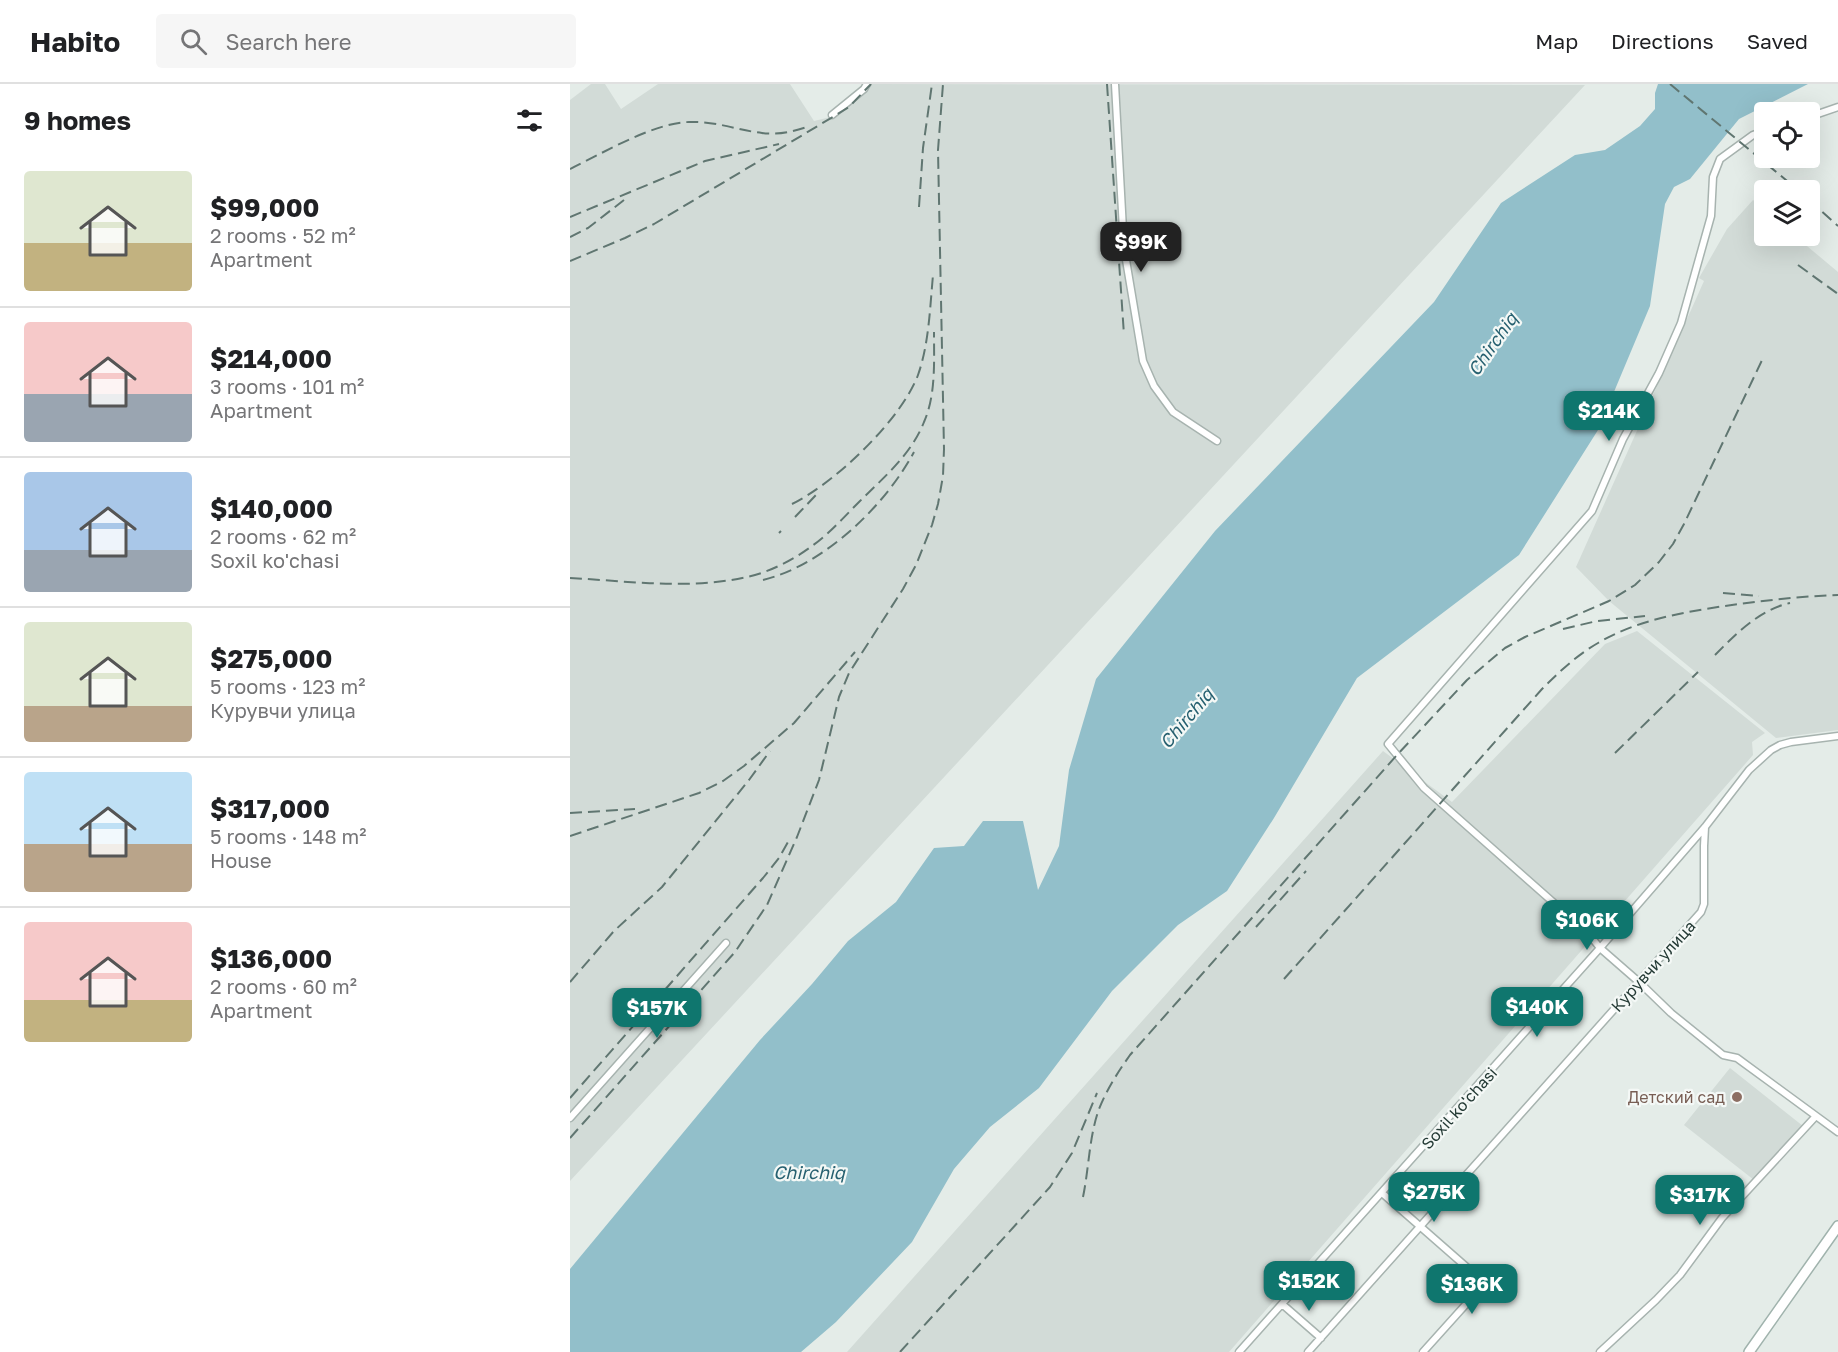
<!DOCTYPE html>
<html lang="en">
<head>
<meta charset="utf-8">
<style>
  :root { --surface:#fff; --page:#f6f6f6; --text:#202124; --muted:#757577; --line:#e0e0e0; --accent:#0f766e }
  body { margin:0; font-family:"Golos Text",sans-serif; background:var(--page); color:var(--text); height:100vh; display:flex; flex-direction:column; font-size:22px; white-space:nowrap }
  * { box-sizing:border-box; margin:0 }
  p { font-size:20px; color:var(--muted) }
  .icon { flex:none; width:33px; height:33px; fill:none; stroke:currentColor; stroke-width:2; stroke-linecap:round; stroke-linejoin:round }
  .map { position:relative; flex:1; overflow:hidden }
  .side { display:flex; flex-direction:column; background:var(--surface); width:570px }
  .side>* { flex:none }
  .fabs { position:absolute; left:1184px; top:18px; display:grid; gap:12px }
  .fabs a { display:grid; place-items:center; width:66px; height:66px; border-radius:6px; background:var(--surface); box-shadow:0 6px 24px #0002; font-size:30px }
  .price { position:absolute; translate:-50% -51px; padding:0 14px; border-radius:12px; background:var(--accent); color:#fff; font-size:20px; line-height:39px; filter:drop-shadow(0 2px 3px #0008) }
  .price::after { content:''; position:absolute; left:50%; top:36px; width:18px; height:14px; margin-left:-9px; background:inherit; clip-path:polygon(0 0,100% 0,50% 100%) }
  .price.current { background:#222; color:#fff }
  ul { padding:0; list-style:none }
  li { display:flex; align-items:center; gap:18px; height:150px; padding:0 24px }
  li+li { border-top:2px solid var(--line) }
  li span { display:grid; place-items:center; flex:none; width:168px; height:120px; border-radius:6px; color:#555 }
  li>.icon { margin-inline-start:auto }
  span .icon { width:72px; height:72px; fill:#fffc; stroke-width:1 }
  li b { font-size:26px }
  h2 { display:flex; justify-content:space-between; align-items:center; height:72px; padding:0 24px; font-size:26px }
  header { display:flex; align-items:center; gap:36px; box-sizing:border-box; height:84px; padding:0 30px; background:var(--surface); border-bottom:2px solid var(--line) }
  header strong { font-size:28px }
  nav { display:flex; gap:33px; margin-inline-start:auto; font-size:21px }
  .search { width:420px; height:54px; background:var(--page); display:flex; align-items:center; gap:15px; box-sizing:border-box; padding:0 21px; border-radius:6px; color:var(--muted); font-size:22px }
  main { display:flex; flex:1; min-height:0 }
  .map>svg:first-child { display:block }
</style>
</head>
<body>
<header>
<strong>Habito</strong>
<div class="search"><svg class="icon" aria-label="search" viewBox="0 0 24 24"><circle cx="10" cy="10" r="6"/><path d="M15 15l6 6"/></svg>Search here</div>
<nav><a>Map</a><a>Directions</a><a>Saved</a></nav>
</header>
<main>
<section class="side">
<h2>9 homes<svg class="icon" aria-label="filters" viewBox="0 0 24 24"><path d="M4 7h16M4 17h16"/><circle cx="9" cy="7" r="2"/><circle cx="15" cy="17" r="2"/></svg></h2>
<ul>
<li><span style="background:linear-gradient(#dfe7d0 60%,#c2b280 0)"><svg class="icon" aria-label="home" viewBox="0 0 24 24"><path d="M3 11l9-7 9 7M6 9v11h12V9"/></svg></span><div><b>$99,000</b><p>2 rooms · 52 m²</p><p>Apartment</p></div></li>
<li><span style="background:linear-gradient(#f6c9c9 60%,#9aa5b1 0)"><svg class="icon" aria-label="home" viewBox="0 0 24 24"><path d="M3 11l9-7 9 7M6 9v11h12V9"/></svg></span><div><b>$214,000</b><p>3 rooms · 101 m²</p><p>Apartment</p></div></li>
<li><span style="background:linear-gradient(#a9c7e8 65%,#9aa5b1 0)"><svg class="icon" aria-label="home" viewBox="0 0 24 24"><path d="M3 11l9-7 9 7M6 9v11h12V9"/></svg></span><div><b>$140,000</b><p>2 rooms · 62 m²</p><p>Soxil ko'chasi</p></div></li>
<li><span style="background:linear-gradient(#dfe7d0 70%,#b9a48a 0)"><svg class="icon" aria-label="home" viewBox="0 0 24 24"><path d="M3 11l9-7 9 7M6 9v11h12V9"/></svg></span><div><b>$275,000</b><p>5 rooms · 123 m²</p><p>Курувчи улица</p></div></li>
<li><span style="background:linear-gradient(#bfe0f5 60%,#b9a48a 0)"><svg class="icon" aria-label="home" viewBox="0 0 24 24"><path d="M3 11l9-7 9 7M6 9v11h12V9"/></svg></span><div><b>$317,000</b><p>5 rooms · 148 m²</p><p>House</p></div></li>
<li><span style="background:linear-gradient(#f6c9c9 65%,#c2b280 0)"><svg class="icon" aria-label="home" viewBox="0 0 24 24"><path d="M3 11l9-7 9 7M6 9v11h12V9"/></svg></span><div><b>$136,000</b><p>2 rooms · 60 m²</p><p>Apartment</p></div></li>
</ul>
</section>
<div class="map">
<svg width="1268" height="1268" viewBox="0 0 1268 1268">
  <rect width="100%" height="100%" fill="#e4ece8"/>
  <!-- built -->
  <path fill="#d2dbd7" d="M21 0H35L51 25 88 0H220L244 37 269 31 301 0 1015 1 0 1097V16Z
    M1183 116 1194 125V152H1225L1268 188V646L1206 654 1039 517 1006 483 1134 197 1129 194 1157 145Z
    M1067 547 1195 649 1182 658 1183 671 659 1268H277L813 667 882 718 1035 560Z
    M1160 984 1233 1042 1184 1096 1114 1041Z"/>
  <!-- water -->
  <path fill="#92bfca" d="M1088 0H1238L1169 35 1120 95 1104 103 1095 120 1080 222 1028 346 949 471 787 594 704 734 657 807 608 841 542 907 469 1004 420 1043 384 1085 342 1158 266 1238 231 1268H0V1185L190 956 242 900 278 857 326 818 364 764 394 762 413 737H453L468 806 489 762 499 686 526 595 645 447 864 218 931 119 1005 71 1035 66 1070 42 1085 25V9Z"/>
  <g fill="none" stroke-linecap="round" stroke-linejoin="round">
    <defs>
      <path id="street" d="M545 0 554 164 573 277 584 302 603 328 647 357
        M262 31 294 5 297 0
        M1239 33 1268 23
        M1194 47 1183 51 1150 75 1143 93 1141 132 1111 239 1089 289 1053 355 1022 427 818 660 854 704 1018 849 1030 864 1069 898 1101 929 1153 971 1167 974 1268 1048
        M0 1034 156 859
        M812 1109 901 1187 908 1195 907 1208 853 1268
        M712 1220 751 1254
        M669 1268 1030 864 1135 743 1179 686 1201 666 1210 661 1221 658 1268 652
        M738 1268 1131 828 1134 820V762L1135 743
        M1030 1268 1086 1216 1110 1191 1152 1134 1246 1032"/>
      <path id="secondary" d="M1179 1268 1268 1142"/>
    </defs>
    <!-- street casing -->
    <use href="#street" stroke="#a7b3af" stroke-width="9"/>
    <!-- secondary casing -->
    <use href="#secondary" stroke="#a0b3ad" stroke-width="12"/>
    <!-- street -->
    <use href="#street" stroke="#fff" stroke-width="6"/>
    <!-- secondary -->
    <use href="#secondary" stroke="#fff" stroke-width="9"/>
    <!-- rail -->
    <path stroke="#607671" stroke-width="2" stroke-dasharray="12 6" stroke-linecap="butt" d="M537 0 554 251
      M1100 0 1228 106
      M0 85C33 69 83 39 119 38 147 37 166 46 192 49 207 51 222 48 237 43
      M1239 116 1268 142
      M349 123 353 64 362 0
      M0 133 135 77 209 60
      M0 153 18 144 54 116
      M0 177 55 154 84 140 266 31 279 23 301 0
      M1228 181 1268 210
      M222 420C265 399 331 336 348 291 359 260 360 223 363 191
      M225 433 246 411
      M209 449 211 447
      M0 494C58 497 119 506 177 493 200 488 223 476 242 462 259 450 274 433 289 418 313 394 341 371 354 338 366 311 364 277 364 248
      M193 496C254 481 315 422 344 368
      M1153 509 1189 512
      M993 545 1027 537 1075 532
      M1145 571C1167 549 1189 526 1220 519
      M1045 669 1128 588
      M0 729 65 725
      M0 752 129 709 153 697 174 682 224 639 285 568
      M686 843 736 787
      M714 895 972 605C989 588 1007 571 1028 559 1070 534 1121 527 1168 520 1201 516 1234 512 1268 511
      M0 898 44 847 92 803 179 696 200 667
      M0 1014 193 794 209 774 218 758
      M0 1054 165 868 197 821 227 753 249 696 269 613 279 589 333 505 346 481 362 441 368 420 373 392 374 365 368 66 373 0
      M513 1113C519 1084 519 1053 529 1025 537 1005 548 988 560 971L827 671 897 596 935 564 955 553 1039 517 1065 501 1089 478 1103 460 1114 440 1194 272
      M330 1268 480 1103 502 1069 527 1009"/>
  </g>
  <!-- markers -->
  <circle fill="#8d6e63" stroke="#f4f8f6" stroke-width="2" cx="1167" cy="1013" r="6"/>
  <g text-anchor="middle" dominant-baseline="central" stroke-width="4.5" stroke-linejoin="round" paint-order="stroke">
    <!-- street labels -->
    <g font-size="16" fill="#253b36" stroke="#f4f8f6">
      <text transform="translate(1083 882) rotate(-48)">Курувчи улица</text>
      <text transform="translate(889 1024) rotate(-48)">Soxil ko'chasi</text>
    </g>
    <!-- education labels -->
    <g font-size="16" fill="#785e54" stroke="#f4f8f6" text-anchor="end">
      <text x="1155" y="1013">Детский сад</text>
    </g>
    <!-- water labels -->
    <g font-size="18" font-style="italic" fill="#266070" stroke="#f4f8f6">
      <text transform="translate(922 260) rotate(-55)">Chirchiq</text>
      <text transform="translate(616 634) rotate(-50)">Chirchiq</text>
      <text x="239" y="1088">Chirchiq</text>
    </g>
  </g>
</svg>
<div class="fabs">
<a><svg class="icon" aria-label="locate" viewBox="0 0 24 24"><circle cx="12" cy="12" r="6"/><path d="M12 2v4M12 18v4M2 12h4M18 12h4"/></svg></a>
<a><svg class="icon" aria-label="layers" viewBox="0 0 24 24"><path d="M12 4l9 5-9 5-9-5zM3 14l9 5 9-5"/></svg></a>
</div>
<b class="price current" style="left:571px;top:189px">$99K</b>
<b class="price" style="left:1039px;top:358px">$214K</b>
<b class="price" style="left:1017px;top:867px">$106K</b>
<b class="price" style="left:967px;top:954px">$140K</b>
<b class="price" style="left:87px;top:955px">$157K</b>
<b class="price" style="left:864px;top:1139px">$275K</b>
<b class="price" style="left:1130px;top:1142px">$317K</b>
<b class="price" style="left:739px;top:1228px">$152K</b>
<b class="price" style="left:902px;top:1231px">$136K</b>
</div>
</main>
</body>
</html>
